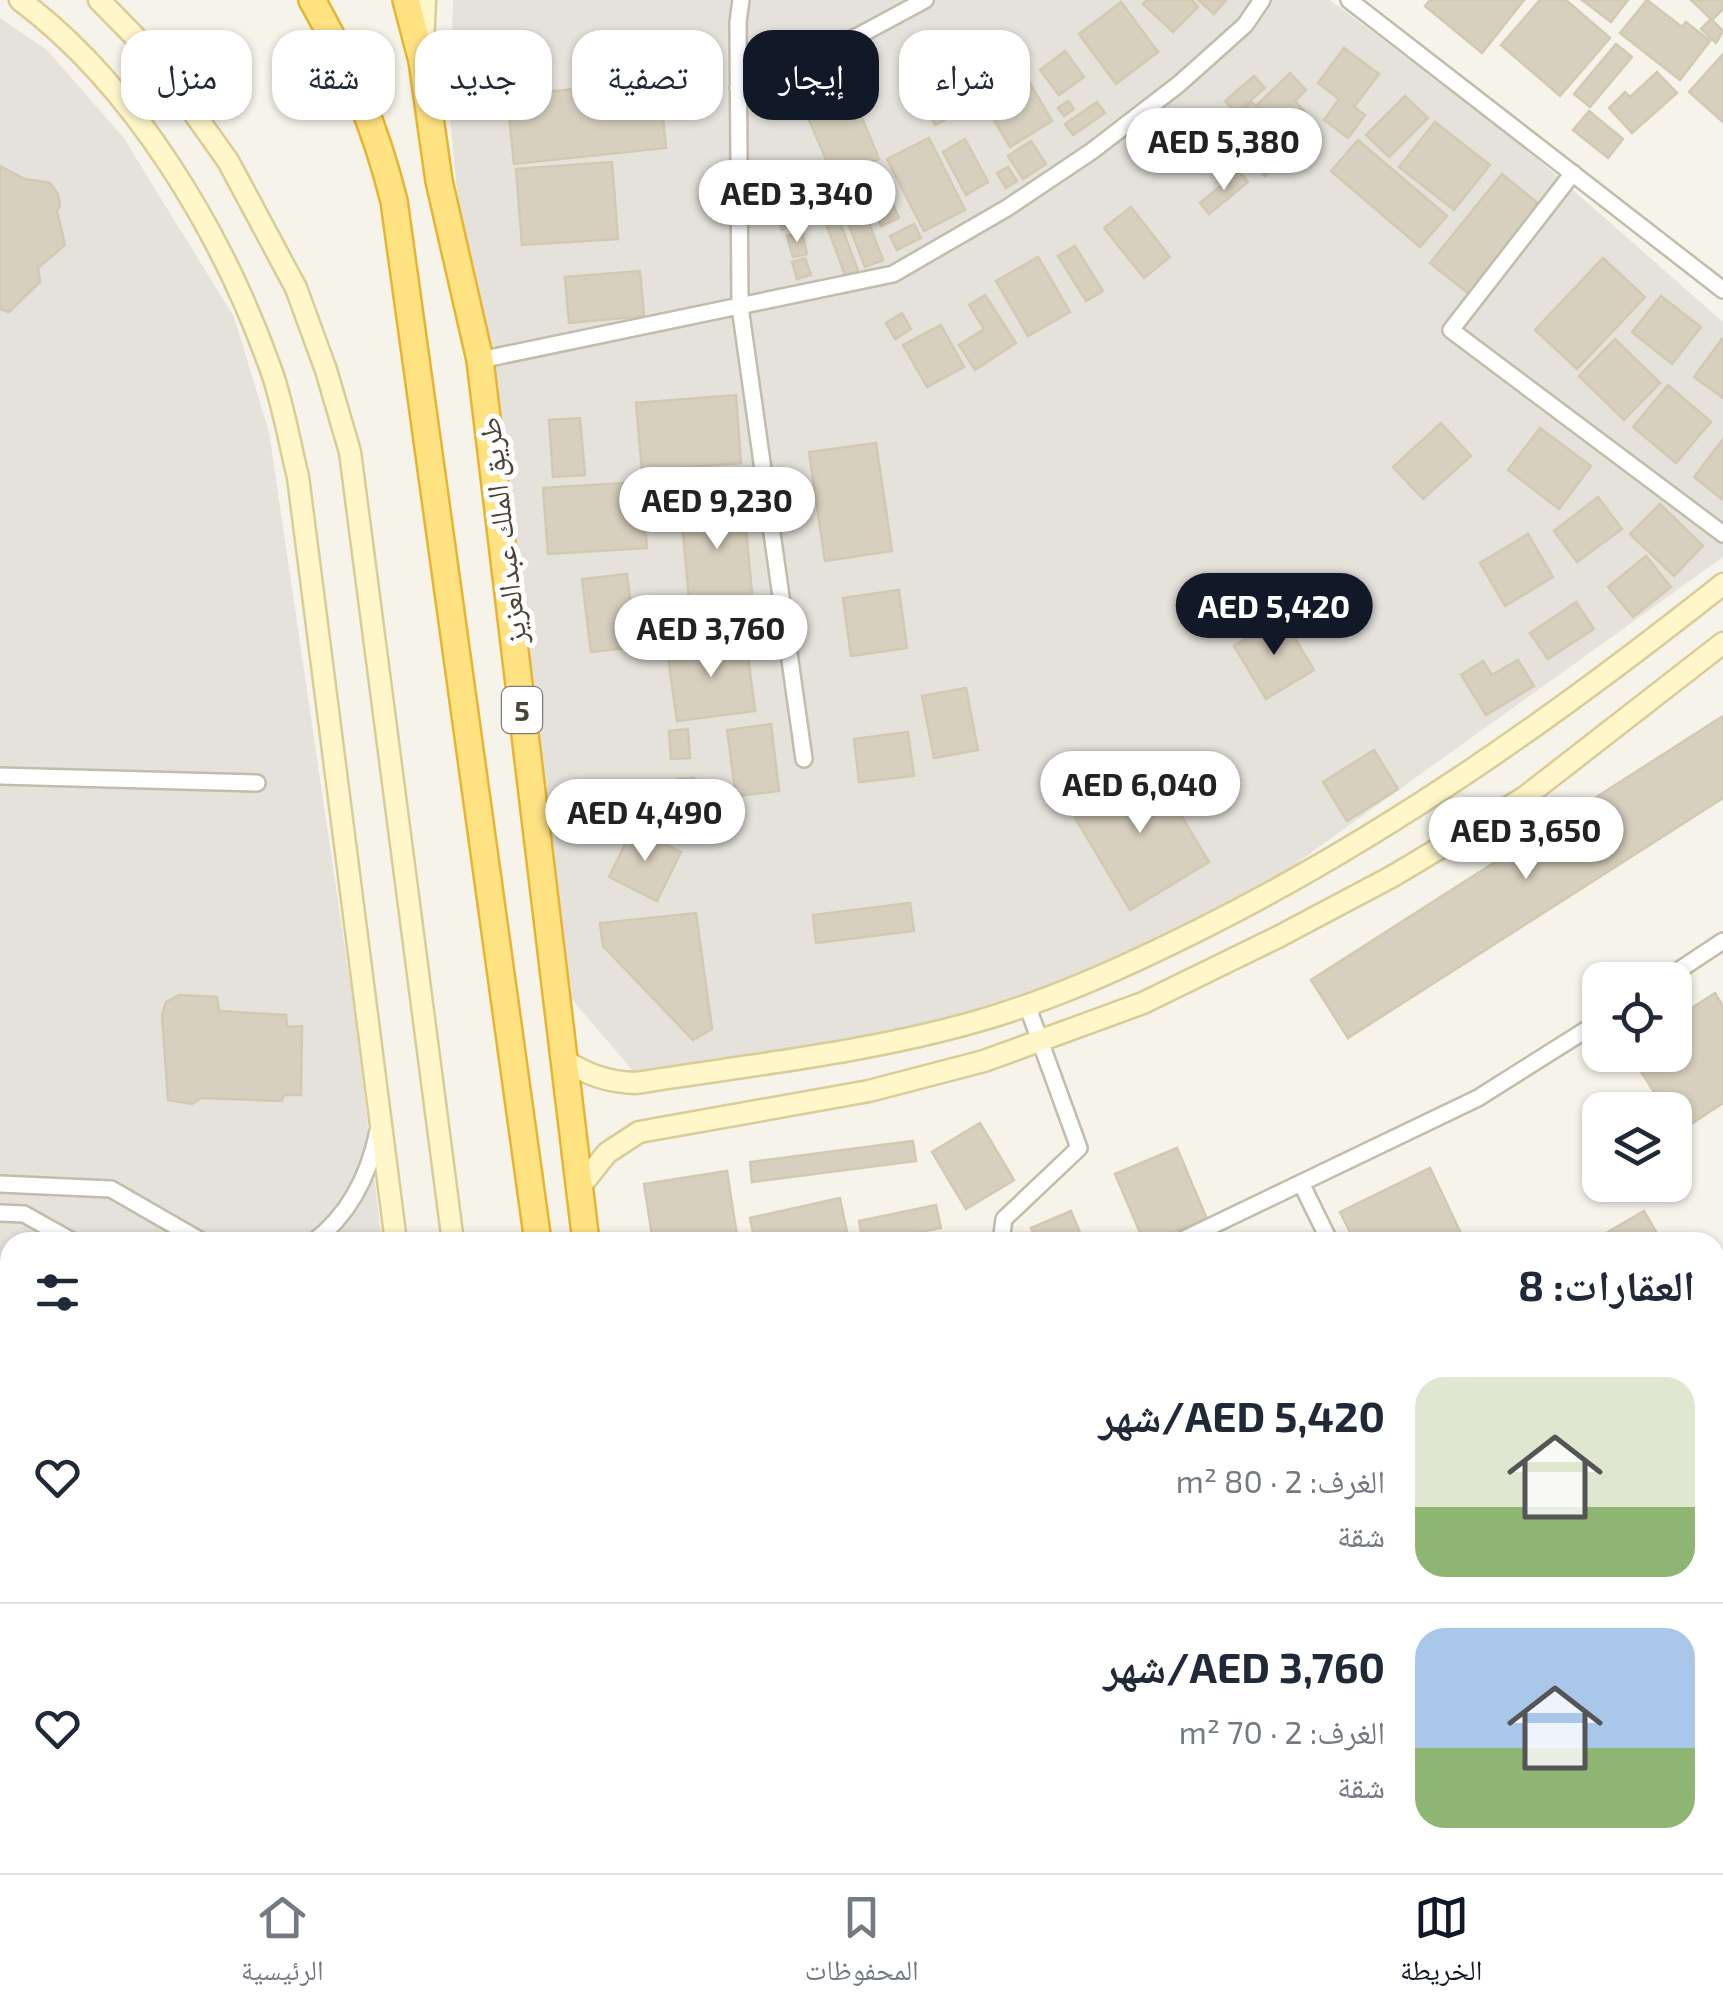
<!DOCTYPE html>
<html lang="ar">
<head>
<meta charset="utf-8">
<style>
  :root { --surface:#fff; --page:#f2f2f3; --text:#1f2937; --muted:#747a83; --line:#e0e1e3; --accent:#111827 }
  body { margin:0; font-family:"Exo 2","Noto Naskh Arabic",sans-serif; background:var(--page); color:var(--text); direction:rtl; height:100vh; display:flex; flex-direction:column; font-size:38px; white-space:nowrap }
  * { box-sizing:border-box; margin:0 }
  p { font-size:32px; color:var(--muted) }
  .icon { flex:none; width:55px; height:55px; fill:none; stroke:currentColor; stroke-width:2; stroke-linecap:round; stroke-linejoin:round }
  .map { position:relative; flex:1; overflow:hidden; direction:ltr }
  .sheet { position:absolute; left:0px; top:1232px; width:1725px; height:642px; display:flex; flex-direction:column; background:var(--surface); border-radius:30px 30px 0 0; box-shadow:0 2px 8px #0004; direction:rtl }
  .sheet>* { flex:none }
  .hud { position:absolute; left:30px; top:30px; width:1000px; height:90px; direction:rtl; display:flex; gap:20px }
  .tools { position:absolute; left:1582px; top:962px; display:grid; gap:20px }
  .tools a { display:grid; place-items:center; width:110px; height:110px; border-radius:20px; background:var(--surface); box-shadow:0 2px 8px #0004; font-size:50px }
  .price { position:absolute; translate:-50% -85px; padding:0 22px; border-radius:35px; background:#fff; color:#222; font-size:32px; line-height:65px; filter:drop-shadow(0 2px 5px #0008) }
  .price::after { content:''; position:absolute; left:50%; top:60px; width:30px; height:22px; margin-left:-15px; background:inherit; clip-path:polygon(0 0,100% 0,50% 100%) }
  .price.active { background:var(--accent); color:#fff }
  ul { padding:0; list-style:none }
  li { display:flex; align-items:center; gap:30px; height:250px; padding:0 30px }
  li+li { border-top:2px solid var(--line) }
  li span { display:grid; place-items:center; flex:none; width:280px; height:200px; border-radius:30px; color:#555 }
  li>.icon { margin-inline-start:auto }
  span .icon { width:120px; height:120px; fill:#fffc; stroke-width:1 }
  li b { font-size:42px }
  h2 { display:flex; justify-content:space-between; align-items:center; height:120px; padding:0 30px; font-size:42px }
  .tag { padding:0 35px; border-radius:30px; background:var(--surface); box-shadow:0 2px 8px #0004; font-size:35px; line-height:90px }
  .tag.active { background:var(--accent); color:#fff }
  .dock { display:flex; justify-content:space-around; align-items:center; height:140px; border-top:2px solid var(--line); background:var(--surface); font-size:28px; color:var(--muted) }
  .dock a { display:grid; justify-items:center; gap:5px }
  .dock .active { color:var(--accent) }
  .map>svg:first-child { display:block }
</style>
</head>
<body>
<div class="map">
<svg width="1723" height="1873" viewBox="0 0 1723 1873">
  <rect width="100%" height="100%" fill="#f6f3ea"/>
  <!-- industrial -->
  <path fill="#e5e2db" d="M453 0H1330L1515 139 1723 322V557L1237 906 1006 1016 790 1073 646 1086 557 982 484 473 450 117Z
    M0 18 47 50 123 137 234 317 269 432 354 1010 382 1242H10V1865H454L455 1873H0Z"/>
  <!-- building -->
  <path fill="#d8d0be" stroke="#d3c9b1" stroke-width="2.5" d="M1147 0H1192L1198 7 1173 32 1143 4Z
    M1198 0H1226L1214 14Z
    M1430 0H1524L1482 53 1425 6Z
    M1540 0H1566L1610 38 1560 96 1501 45Z
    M1582 0H1628L1611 22Z
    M1647 0 1682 27 1686 22 1710 41 1680 80 1620 33Z
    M1691 0H1723V9L1712 20 1723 31 1716 43 1701 29 1711 19Z
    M1121 2 1158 52 1116 84 1079 34Z
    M942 43 975 104 935 125 903 63Z
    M1616 44 1632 57 1590 107 1574 94Z
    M1344 48 1379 74 1354 107 1365 115 1348 138 1324 120 1339 99 1318 83Z
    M1065 51 1084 77 1059 95 1040 70Z
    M1723 54V122L1689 92Z
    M1657 72 1677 93 1632 133 1609 108 1625 92 1630 97Z
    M1290 73 1306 90 1295 101 1306 113 1270 147 1239 114 1251 102 1256 106Z
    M1254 76 1265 88 1236 113 1225 101Z
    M659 80 666 148 514 164 507 96Z
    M1030 83 1052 121 1010 147 987 108Z
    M852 93 879 159 834 178 806 113Z
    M1405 96 1428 118 1389 157 1366 135Z
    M1068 101 1074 109 1064 116 1058 108Z
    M1097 102 1105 113 1073 135 1065 124Z
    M1589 111 1623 139 1608 158 1573 130Z
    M1208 118 1220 133 1211 139 1235 170 1223 179 1188 134Z
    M1435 122 1490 165 1454 210 1399 167Z
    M1297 126 1309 138 1301 147 1288 135Z
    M929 138 965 210 924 231 887 159Z
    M965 139 988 182 966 195 943 152Z
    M1358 140 1447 216 1420 247 1331 171Z
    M1031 141 1046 164 1023 179 1008 156Z
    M1270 148 1281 162 1265 176 1253 161Z
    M612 162 618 239 522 245 516 169Z
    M0 166 25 179 50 183 58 194 60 206 57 211 65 245 38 268 40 282 9 312 0 309Z
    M1008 167 1017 181 1006 188 997 173Z
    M1239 171 1248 182 1209 214 1200 203Z
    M1502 174 1540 205 1469 294 1430 263Z
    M880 176 899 218 881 226 863 184Z
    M829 192 858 271 845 275 822 213 802 223 795 209Z
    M858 195 883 260 865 267 840 202Z
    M1131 207 1170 257 1144 278 1104 228Z
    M786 210 792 225 782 230 775 215Z
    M914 224 921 238 897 250 890 236Z
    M802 232 807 254 793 257 787 236Z
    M1075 246 1103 291 1086 301 1058 256Z
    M1038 257 1070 312 1028 336 996 281Z
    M805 258 811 275 797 279 792 262Z
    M1603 258 1645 297 1577 369 1535 330Z
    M640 271 644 316 569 323 565 277Z
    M985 295 1016 343 975 370 959 345 984 329 969 305Z
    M1661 296 1701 327 1672 364 1632 332Z
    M902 313 911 329 895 339 886 323Z
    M941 325 964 367 927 387 903 345Z
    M1615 339 1660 383 1624 420 1579 376Z
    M1722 339 1723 340V398L1694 377Z
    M1668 385 1711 422 1676 463 1633 427Z
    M736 395 741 463 642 471 636 403Z
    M580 418 585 475 553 477 549 420Z
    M1441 423 1471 456 1423 499 1393 467Z
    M1540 428 1591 466 1559 509 1508 470Z
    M1723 439V500L1694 477Z
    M876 443 892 551 825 561 809 452Z
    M741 473 755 627 692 632 678 478Z
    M642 482 647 548 548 554 543 488Z
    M1598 497 1622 529 1577 562 1554 531Z
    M1660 504 1703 546 1674 576 1630 534Z
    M1528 534 1553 577 1505 606 1480 563Z
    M1646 556 1671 587 1633 617 1608 587Z
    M627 574 636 647 591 652 582 579Z
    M899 590 907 648 851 656 843 598Z
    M1576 602 1594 629 1548 659 1530 633Z
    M1282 617 1314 670 1266 699 1234 646Z
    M746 640 755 711 677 721 667 650Z
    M1518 660 1534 686 1486 715 1461 675 1483 661 1492 675Z
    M966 688 978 750 934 758 922 696Z
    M1723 716V798L1348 1038 1311 980Z
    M771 724 779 791 736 796 727 730Z
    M688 729 690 758 671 759 669 731Z
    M908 732 914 776 859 782 854 739Z
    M1374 750 1398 789 1347 821 1323 782Z
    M1150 763 1209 862 1130 910 1071 811Z
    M694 778 696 815 680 816 677 779Z
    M716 794 718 808 703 809 702 795Z
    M633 828 681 852 657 901 609 877Z
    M910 903 914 931 816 943 813 915Z
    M696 913 712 1029 693 1040 603 946 600 923Z
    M1715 993 1723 1006V1103L1679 1132 1675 1125V1110H1666L1630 1055H1675V1019Z
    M179 995 217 997 219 1011 286 1015 287 1027 302 1026 301 1095H284L282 1101 201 1098 192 1104 168 1100 162 1015 166 1002Z
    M980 1123 1014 1180 966 1209 932 1152Z
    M913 1141 916 1161 752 1182 750 1162Z
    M1177 1148 1207 1219 1144 1242 1115 1174Z
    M1430 1168 1465 1242H1355L1340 1212Z
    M727 1171 738 1242H653L644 1184Z
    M840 1198 849 1242H755L750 1218Z
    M936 1205 941 1228 863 1242 859 1221Z
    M1071 1211 1084 1242H1037L1031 1228Z
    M1644 1211 1662 1242H1598L1596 1239Z
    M1715 1378 1723 1390V1445L1715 1450Z
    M1723 1573V1629L1715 1633V1577Z
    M0 1610 10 1611V1644H0Z
    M6 1735 8 1751 0 1752V1736Z
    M258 1865H407L408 1873H259Z
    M1005 1865H1079L1081 1873H1007Z"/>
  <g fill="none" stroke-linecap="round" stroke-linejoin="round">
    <defs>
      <path id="service" d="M0 1680H10
        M159 1873V1865"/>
      <path id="minor" d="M741 0 738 22 740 307 804 759
        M1349 0 1723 290
        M738 88 858 36 925 0
        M1573 173 1451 330 1723 534
        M480 360 893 274 1007 208 1092 151 1179 84 1245 25 1262 0
        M0 776 257 783
        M1664 980 1723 941
        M1301 1183 1330 1242
        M0 1184 111 1189 203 1242
        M0 1213 24 1214 74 1242
        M313 1242C349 1215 369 1175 378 1131
        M1001 1242 1004 1219 1079 1148 1027 1005
        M1178 1242 1478 1098 1600 1021
        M1715 1299 1723 1294
        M0 1356H10
        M1715 1479 1723 1474
        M1715 1523 1723 1518
        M1715 1762 1723 1758
        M892 1865 894 1873
        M1095 1865 1097 1873
        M1645 1865 1649 1873"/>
      <path id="secondary" d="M20 0C135 86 222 233 270 367 283 402 289 441 298 477L396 1242
        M99 0 151 53 228 161 296 288 326 370 350 452 453 1242
        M423 44 425 0
        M564 1060C588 1075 607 1082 636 1083 749 1065 867 1053 978 1021 1055 999 1129 965 1201 929 1389 835 1559 714 1723 584
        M579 1188 607 1153 639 1132 869 1091 984 1061 1143 1003 1278 937 1393 876 1525 797 1723 643
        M476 1865 477 1873
        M534 1865 535 1873"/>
      <path id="trunk" d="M312 0C350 68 375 125 394 201L538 1242
        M406 0 422 61 439 181 480 360 586 1242
        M610 1865 611 1873
        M659 1865 660 1873"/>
    </defs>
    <!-- service casing -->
    <use href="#service" stroke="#c2bcab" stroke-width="12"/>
    <!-- minor casing -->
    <use href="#minor" stroke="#c2bcab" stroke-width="20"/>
    <!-- secondary casing -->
    <use href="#secondary" stroke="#d8cc97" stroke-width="25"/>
    <!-- trunk casing -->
    <use href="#trunk" stroke="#e7b432" stroke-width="30"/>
    <!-- service -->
    <use href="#service" stroke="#fff" stroke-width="8"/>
    <!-- minor -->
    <use href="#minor" stroke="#fff" stroke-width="15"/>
    <!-- secondary -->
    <use href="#secondary" stroke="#fff7ca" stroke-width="20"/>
    <!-- trunk -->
    <use href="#trunk" stroke="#ffe282" stroke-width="25"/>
  </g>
  <g text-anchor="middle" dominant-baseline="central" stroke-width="10" stroke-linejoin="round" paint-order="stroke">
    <!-- shield labels -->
    <rect fill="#fff" stroke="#807c73" stroke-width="2.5" x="502" y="687" width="40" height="46" rx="8"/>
    <g font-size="28" font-weight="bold" fill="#4a4437">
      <text x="522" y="710">5</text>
    </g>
    <!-- street labels -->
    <g font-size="30" fill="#4a4437" stroke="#fff">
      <text transform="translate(501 531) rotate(-97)">طريق الملك عبدالعزيز</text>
    </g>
  </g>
</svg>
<div class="tools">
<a><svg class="icon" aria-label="locate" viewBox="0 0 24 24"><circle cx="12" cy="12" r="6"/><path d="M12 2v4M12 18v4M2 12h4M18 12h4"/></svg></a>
<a><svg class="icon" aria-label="layers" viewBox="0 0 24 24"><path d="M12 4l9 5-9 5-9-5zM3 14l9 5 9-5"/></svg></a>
</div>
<b class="price" style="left:1224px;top:193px">AED 5,380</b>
<b class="price" style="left:797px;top:245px">AED 3,340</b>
<b class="price" style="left:717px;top:552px">AED 9,230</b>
<b class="price active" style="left:1274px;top:658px">AED 5,420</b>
<b class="price" style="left:711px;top:680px">AED 3,760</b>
<b class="price" style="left:1140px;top:836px">AED 6,040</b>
<b class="price" style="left:645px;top:864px">AED 4,490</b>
<b class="price" style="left:1526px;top:882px">AED 3,650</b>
<div class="hud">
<a class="tag">شراء</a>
<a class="tag active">إيجار</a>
<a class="tag">تصفية</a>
<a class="tag">جديد</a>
<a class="tag">شقة</a>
<a class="tag">منزل</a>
</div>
<section class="sheet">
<h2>العقارات: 8<svg class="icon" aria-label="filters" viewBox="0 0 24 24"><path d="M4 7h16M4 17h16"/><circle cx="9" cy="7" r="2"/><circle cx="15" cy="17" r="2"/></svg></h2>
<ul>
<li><span style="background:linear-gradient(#dfe7d0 65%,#8fb573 0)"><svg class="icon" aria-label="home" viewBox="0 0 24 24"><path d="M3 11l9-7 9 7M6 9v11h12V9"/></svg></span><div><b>AED 5,420/شهر</b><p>الغرف: 2 · 80 m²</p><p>شقة</p></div><svg class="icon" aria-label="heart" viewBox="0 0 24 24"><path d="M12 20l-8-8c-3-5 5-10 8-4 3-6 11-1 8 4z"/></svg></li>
<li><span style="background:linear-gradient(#a9c7e8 60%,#8fb573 0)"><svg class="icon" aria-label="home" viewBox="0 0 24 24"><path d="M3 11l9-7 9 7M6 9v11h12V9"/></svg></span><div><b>AED 3,760/شهر</b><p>الغرف: 2 · 70 m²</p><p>شقة</p></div><svg class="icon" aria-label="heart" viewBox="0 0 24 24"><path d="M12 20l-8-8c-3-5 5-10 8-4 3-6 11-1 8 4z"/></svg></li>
</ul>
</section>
</div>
<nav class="dock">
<a class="active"><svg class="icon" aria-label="map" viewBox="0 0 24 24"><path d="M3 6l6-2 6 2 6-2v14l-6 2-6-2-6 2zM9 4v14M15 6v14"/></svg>الخريطة</a>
<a><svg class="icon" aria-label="saved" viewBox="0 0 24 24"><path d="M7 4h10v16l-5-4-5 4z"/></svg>المحفوظات</a>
<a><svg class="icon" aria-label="home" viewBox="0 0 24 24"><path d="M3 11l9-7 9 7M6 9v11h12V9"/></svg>الرئيسية</a>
</nav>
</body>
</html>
